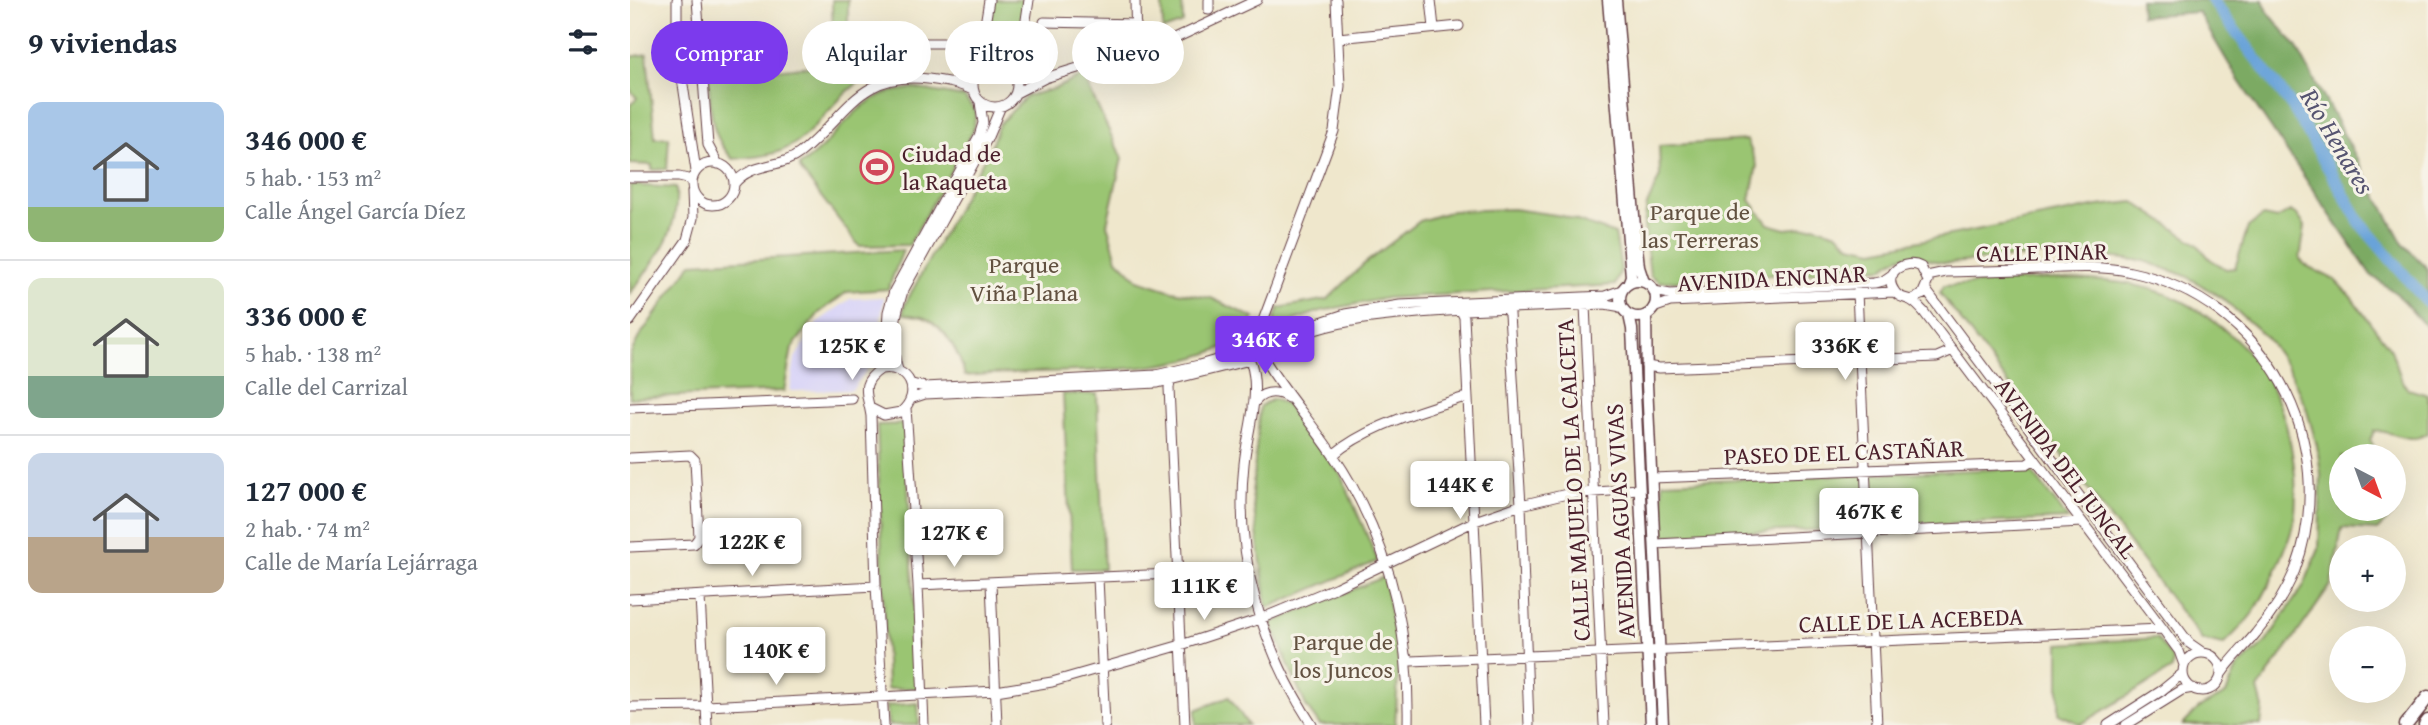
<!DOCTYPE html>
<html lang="es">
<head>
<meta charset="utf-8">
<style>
  :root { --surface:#fff; --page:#f2f2f3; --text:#1f2937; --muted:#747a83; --line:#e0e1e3; --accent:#7c3aed }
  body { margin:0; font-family:"Gentium Book Plus",serif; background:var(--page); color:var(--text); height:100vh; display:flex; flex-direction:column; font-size:26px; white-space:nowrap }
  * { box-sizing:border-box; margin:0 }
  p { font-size:23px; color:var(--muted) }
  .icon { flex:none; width:38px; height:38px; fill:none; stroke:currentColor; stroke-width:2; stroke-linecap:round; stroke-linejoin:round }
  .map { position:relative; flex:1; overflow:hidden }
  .sheet { display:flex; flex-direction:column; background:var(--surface); width:630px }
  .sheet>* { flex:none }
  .guide { position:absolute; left:21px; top:21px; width:665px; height:63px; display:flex; gap:14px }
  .needle { width:46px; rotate:139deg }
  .controls { position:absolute; left:1699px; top:444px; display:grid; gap:14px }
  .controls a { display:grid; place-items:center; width:77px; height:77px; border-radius:50%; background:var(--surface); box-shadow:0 7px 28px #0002; font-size:35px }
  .price { position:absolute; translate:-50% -60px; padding:0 16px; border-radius:7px; background:#fff; color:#222; font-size:23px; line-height:46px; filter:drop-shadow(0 2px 4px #0008) }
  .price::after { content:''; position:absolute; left:50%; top:42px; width:21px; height:16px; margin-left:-10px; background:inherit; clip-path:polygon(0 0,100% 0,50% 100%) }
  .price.current { background:var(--accent); color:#fff }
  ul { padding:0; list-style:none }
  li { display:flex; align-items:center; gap:21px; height:175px; padding:0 28px }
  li+li { border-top:2px solid var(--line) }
  li span { display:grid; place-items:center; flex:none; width:196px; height:140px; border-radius:14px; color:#555 }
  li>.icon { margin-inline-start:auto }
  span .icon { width:84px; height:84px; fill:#fffc; stroke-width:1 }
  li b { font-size:30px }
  h2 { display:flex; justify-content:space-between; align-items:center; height:84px; padding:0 28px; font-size:30px }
  .pill { padding:0 24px; border-radius:32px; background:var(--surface); box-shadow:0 7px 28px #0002; font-size:24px; line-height:63px }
  .pill.current { background:var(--accent); color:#fff }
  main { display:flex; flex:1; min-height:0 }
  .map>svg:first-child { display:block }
</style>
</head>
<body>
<main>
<section class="sheet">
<h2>9 viviendas<svg class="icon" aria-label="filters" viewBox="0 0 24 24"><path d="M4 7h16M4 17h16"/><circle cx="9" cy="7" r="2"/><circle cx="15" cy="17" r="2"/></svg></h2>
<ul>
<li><span style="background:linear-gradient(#a9c7e8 75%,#8fb573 0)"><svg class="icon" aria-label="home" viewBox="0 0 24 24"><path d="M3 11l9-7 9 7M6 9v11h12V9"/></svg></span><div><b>346 000 €</b><p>5 hab. · 153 m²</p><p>Calle Ángel García Díez</p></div></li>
<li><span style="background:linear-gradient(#dfe7d0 70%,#7fa58c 0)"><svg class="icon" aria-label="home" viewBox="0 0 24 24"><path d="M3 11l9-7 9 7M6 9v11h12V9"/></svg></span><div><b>336 000 €</b><p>5 hab. · 138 m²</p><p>Calle del Carrizal</p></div></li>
<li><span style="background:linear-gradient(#c9d6e8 60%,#b9a48a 0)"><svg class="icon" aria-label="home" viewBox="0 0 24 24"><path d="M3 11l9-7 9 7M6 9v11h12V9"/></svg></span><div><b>127 000 €</b><p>2 hab. · 74 m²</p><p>Calle de María Lejárraga</p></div></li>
</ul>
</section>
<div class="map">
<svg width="1798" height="725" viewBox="0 0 1798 725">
  <rect width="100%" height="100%" fill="#f7f3e8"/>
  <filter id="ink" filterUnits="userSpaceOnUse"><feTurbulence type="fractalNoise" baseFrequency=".0143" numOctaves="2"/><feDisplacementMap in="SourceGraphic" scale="14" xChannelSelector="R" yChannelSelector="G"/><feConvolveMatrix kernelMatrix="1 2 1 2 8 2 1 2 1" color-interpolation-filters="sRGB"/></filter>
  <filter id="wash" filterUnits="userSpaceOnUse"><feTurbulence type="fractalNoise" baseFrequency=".00686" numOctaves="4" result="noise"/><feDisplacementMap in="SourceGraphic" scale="28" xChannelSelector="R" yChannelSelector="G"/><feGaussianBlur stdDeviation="1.57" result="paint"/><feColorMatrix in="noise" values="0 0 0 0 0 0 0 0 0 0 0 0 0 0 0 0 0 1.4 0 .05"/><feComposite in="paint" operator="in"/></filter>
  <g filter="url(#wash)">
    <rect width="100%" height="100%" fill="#efe7cc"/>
    <!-- built -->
    <path fill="#dad6f7" d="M254 297 246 357 222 390 160 391 165 358 188 322 220 299Z"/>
    <!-- green -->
    <path fill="#9ac572" stroke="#72724e" stroke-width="2" d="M202 0H218V47H247V73C206 88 191 133 153 150 137 157 120 157 103 159 78 134 82 110 78 77L182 66V49H203Z
      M363 0H394C392 16 393 36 382 49L362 51 358 47Z
      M532 0H552L553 23 533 30Z
      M17 54 25 138 39 137 37 169 22 170V165L0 164V105L7 98 0 90V57Z
      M453 76 492 158 477 224 487 259 508 280 542 291 581 298 624 318C617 329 607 342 594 347 519 380 416 367 335 376 330 355 316 328 295 318 288 315 280 315 273 314L275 304 361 146 369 124 397 96 424 89Z
      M284 88 334 97 346 112 343 131 279 245 229 246 170 169V165C200 147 218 110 251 95 260 91 273 90 284 88Z
      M1117 140 1127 165 1120 200 1138 224 1156 229 1184 226 1207 233 1220 245 1244 250 1468 206 1504 202 1567 244 1580 259 1596 269 1605 268 1618 227 1633 216 1647 219 1660 211 1667 215 1675 226 1670 259 1675 265 1705 280 1721 297 1761 350 1772 381 1778 389 1798 395V433C1778 446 1765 430 1744 431L1740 440 1746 450 1747 457H1712V509H1763L1765 513 1747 530 1712 528 1701 585 1628 689 1633 708 1631 725H1553L1569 708 1596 694 1607 668 1636 642 1674 585 1689 549 1691 474 1687 446 1675 404 1658 368 1636 337 1592 298 1556 276 1514 261 1437 253 1320 263C1290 262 1279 244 1253 268L1030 282 1020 275 1014 226 1017 205 1030 176 1029 146Z
      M0 185 46 188C49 236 26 257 0 294Z
      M883 209 933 216 985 234 991 269 985 285 757 298 691 311 649 325 644 320 649 308 698 299 734 264 790 221 822 211Z
      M273 250 258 289 217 292 189 313 162 348 154 391 0 398V355L9 337 62 263Z
      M1417 279C1455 280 1491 279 1527 291 1570 304 1623 347 1642 388 1655 414 1662 445 1665 475 1666 494 1667 514 1661 532 1654 555 1636 595 1622 614 1614 625 1603 635 1593 645L1572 640 1310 293 1314 286Z
      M433 394H467L474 569H442Z
      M643 399 656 404 711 475 748 561 637 608 622 494 630 406Z
      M275 424 288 688 257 689 247 425Z
      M1399 468 1438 519 1032 536 1033 482Z
      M754 577 769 663 765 725H690L676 706 641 623Z
      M1527 638 1543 660 1542 669 1451 724 1429 714V644Z
      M599 697 618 725H566V710Z
      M288 703 289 725H258L257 706Z"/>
    <!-- forest -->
    <path fill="#7baa64" stroke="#626448" stroke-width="2" d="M1510 0H1633L1638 12 1666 46 1773 244 1798 269V329L1767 294 1741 275 1609 81 1568 12 1511 16Z"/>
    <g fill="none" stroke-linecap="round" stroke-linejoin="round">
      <!-- river -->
      <path stroke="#69a3d9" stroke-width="12" d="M1582 0 1664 109 1731 224 1798 303"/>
    </g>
  </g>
  <g filter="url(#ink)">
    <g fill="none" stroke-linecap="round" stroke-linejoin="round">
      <defs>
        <path id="minor" d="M47 0V45L66 171
          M67 0 78 145 88 164
          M505 0 506 51
          M579 0V10
          M801 0 804 28
          M414 22 506 24
          M708 38 829 26
          M223 43H352
          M343 85a22 22 0 1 1 44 0a22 22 0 1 1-44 0Z
          M353 67 352 43 359 0
          M383 72 389 66 399 0
          M384 75 391 72 413 78
          M386 93 415 78 546 38 627 0
          M62 184a21 21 0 1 1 42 0a21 21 0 1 1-42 0Z
          M0 177H49L62 180
          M104 184C121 162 150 169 170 153 217 116 228 71 298 79 314 81 330 83 344 91
          M1297 276 1316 272C1346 271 1376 271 1406 269 1438 268 1469 265 1501 272 1635 300 1713 441 1665 570 1656 592 1642 614 1626 633 1615 647 1602 658 1592 673
          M1296 290 1559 643 1572 652
          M1024 291 1040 294 1244 283 1253 281 1263 274
          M1227 292 1247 725
          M1280 300 1292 295 1298 281 1291 267C1275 258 1251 273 1265 292 1269 298 1273 297 1280 300 1285 302 1289 307 1293 311L1524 617 1549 651 1554 665
          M955 305 974 725
          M875 308 879 314 891 505 899 725
          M1023 308 1040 302 1264 292
          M831 311 834 317 854 725
          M0 321 57 240 63 218 62 192
          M629 339 628 334 634 318 704 131 710 86 706 0
          M637 352C688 317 775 314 835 310 882 308 929 306 975 304L992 307
          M634 359C655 393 681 422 703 455 758 536 780 628 778 725
          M621 363C631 395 617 432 614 464 604 557 632 648 682 725
          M1016 366 1029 368 1307 357 1323 350
          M251 369 255 360 258 312 264 291 349 136 353 123 350 102
          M268 370C259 343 265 317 273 291L357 139 371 106
          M540 381 539 388 555 725
          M281 384 295 387 526 375 569 365 600 356 611 349 614 344 621 338 639 339 715 314 770 305 975 296 992 290
          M283 398 295 394 528 383 616 361
          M623 405C630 392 645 389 658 398
          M0 408 222 399
          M240 408 254 415 271 412C293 393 279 365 251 369 228 384 238 394 241 416L246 586 254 725
          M276 408 288 585 294 725
          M703 455C733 429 793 409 832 398L838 400
          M0 458 60 455 65 460 69 537 64 544 0 547
          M1022 478 1397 464 1405 459
          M1026 544 1452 522
          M468 578 475 725
          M361 583 367 725
          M288 585 611 571 618 567
          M70 597 77 725
          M0 599 246 586
          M1553 672a19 19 0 1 1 38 0a19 19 0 1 1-38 0Z
          M777 658 781 661 851 658 1532 629
          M0 707 77 706 366 691 422 682 551 645 630 619 707 587 845 521 891 505 937 494 1009 489
          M1478 725 1531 691 1553 673
          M1496 725 1552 690 1563 688"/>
        <path id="major" d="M978 0 1001 276 998 284
          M986 0 1005 227 1009 267 1014 282
          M990 299a18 18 0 1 1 36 0a18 18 0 1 1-36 0Z
          M999 315 1002 329 1021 725
          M1016 315 1017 384 1033 725"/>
        <path id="highway" d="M1776 725 1798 697
          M1795 725 1798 721"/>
      </defs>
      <!-- minor casing -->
      <use href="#minor" stroke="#633d43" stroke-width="11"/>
      <!-- major casing -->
      <use href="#major" stroke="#633d43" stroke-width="13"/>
      <!-- highway casing -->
      <use href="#highway" stroke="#633d43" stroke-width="15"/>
      <!-- minor -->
      <use href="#minor" stroke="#fff" stroke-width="9"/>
      <!-- major -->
      <use href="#major" stroke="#fff" stroke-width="10"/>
      <!-- highway -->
      <use href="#highway" stroke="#fff" stroke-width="12"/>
    </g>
  </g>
  <!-- icons -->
  <defs>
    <symbol id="stadium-ring" viewBox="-11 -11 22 22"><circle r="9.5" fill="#f7f3e8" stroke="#d1495b" stroke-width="1.5"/><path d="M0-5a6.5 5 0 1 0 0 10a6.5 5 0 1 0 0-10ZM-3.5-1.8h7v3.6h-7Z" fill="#d1495b"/></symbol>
  </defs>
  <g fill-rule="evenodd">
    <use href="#stadium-ring" x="228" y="148" width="38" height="38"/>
  </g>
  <g text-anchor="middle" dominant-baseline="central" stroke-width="6" stroke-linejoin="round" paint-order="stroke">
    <!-- poi labels -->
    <g font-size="24" fill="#4a1f2b" stroke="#f7f3e8" text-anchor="start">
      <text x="272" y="153">Ciudad de<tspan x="272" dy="28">la Raqueta</tspan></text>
    </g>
    <!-- park labels -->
    <g font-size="24" fill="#625140" stroke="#f7f3e8">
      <text x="1070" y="211">Parque de<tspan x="1070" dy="28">las Terreras</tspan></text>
      <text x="394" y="264">Parque<tspan x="394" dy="28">Viña Plana</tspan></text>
      <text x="713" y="641">Parque de<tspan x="713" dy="28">los Juncos</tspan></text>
    </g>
    <!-- street labels -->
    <g font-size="24" fill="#4a1f2b" stroke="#f7f3e8">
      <text transform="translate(1412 252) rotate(-1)">CALLE PINAR</text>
      <text transform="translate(1142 278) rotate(-3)">AVENIDA ENCINAR</text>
      <text transform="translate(1214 452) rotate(-2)">PASEO DE EL CASTAÑAR</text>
      <text transform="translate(1436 468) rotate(53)">AVENIDA DEL JUNCAL</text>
      <text transform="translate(943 480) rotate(-93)">CALLE MAJUELO DE LA CALCETA</text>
      <text transform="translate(990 521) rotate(-93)">AVENIDA AGUAS VIVAS</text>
      <text transform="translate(1281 620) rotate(-2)">CALLE DE LA ACEBEDA</text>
    </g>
    <!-- water labels -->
    <g font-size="26" font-style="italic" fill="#565471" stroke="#f7f3e8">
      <text transform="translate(1708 141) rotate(59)">Río Henares</text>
    </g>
  </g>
</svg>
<div class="controls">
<a><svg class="needle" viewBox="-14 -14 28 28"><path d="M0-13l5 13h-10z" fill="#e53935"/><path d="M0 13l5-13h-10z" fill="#747a83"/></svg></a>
<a>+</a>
<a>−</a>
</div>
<b class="price current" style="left:635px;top:376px">346K €</b>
<b class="price" style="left:222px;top:382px">125K €</b>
<b class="price" style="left:1215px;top:382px">336K €</b>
<b class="price" style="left:830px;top:521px">144K €</b>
<b class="price" style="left:1239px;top:548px">467K €</b>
<b class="price" style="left:324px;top:569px">127K €</b>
<b class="price" style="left:122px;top:578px">122K €</b>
<b class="price" style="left:574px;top:622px">111K €</b>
<b class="price" style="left:146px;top:687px">140K €</b>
<div class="guide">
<a class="pill current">Comprar</a>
<a class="pill">Alquilar</a>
<a class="pill">Filtros</a>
<a class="pill">Nuevo</a>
</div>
</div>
</main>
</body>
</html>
